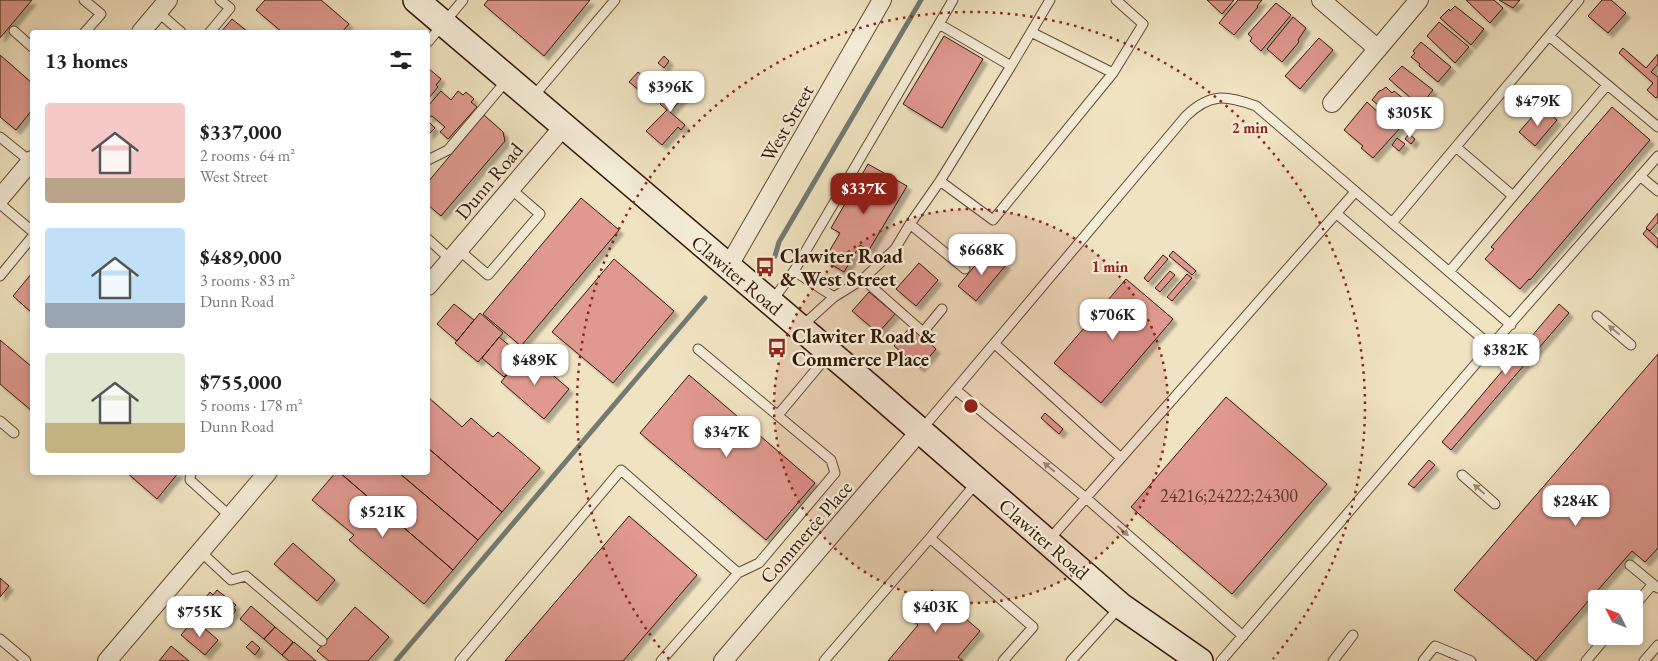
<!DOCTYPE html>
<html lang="en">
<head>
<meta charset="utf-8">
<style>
  :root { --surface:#fff; --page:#f2f2f2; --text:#222; --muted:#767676; --accent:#8f2418 }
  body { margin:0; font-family:"EB Garamond",serif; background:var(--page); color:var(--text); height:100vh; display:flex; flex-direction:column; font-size:19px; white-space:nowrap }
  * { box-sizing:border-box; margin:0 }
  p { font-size:16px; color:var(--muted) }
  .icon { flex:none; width:28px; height:28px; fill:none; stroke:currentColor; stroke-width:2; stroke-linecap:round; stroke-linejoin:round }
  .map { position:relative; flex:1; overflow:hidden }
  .sheet { position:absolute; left:30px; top:30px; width:400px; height:445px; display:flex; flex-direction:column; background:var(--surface); border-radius:5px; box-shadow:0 2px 8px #0003 }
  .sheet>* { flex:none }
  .needle { width:32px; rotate:312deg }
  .buttons { position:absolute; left:1588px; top:590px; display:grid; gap:10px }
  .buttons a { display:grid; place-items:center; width:55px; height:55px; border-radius:5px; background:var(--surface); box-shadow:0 2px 8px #0003; font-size:25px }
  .price { position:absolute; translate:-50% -42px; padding:0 11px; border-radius:10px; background:#fff; color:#222; font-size:16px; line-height:32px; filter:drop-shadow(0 1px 2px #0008) }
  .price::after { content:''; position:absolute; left:50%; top:30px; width:15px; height:11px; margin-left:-8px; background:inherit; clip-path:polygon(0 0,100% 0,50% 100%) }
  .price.on { background:var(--accent); color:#fff }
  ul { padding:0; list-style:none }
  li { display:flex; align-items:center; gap:15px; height:125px; padding:0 15px }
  li span { display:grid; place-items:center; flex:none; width:140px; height:100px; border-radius:5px; color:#555 }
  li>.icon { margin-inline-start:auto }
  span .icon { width:60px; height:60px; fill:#fffc; stroke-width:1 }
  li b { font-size:21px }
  h2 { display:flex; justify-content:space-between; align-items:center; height:60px; padding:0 15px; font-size:21px }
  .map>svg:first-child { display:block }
</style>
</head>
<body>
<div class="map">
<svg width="1658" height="661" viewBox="0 0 1658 661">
  <defs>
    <filter id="shadow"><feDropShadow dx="4.5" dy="4.5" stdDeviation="1" flood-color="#0004"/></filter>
  </defs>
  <rect width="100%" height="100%" fill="#f0e3c1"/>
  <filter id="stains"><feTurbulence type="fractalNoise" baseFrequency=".004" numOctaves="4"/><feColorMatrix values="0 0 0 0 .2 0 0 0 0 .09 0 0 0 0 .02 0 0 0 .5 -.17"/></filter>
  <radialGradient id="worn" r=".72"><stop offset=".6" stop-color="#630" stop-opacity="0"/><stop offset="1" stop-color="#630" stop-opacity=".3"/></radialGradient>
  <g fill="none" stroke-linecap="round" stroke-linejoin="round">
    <!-- stream -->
    <path stroke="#727a72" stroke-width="5" d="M775 256 779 242 921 0
      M396 661 705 298"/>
  </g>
  <!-- building -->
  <path fill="#e0998f" stroke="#321805" filter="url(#shadow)" d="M0 0H32L0 38Z
    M265 0H321L349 24 342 32H282L256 10Z
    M488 0H590L544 56 484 5Z
    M1207 0H1234L1222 14Z
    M1238 0H1262L1257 6 1258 7 1234 35 1219 23Z
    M1466 0H1494L1503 8 1490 23Z
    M1499 0H1520L1513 8Z
    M1602 0H1611L1626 13 1608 33 1588 16Z
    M1276 3 1291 15 1261 51 1250 41 1252 38 1248 34Z
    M1455 6 1484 29 1471 45 1440 18 1449 9 1450 11Z
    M1293 17 1306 28 1298 40 1299 42 1282 62 1267 49Z
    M232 19 248 32H221Z
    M1439 22 1469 47 1455 63 1427 36Z
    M944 36 983 59 942 128 903 104Z
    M1319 38 1333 50 1300 89 1285 76Z
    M1421 42 1451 67 1438 82 1419 66 1420 64 1411 57 1415 53 1413 51Z
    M1623 48 1646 68 1658 54V64L1651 72 1658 77V96L1656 98 1647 90 1653 83 1619 53Z
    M0 55 32 83V110L16 130 0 117Z
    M664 56 669 61 664 68 658 63Z
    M1402 66 1433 90 1420 106 1389 79Z
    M428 68 441 79 436 85 438 87 428 99Z
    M638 72 652 84 644 94 629 82Z
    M689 75 697 82 670 112 685 125 681 130 678 127 662 145 646 131 667 110 660 104Z
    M1386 87 1392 93 1394 91 1416 109 1402 125 1372 100 1379 91 1382 90Z
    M441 91 451 100 458 91 463 95 466 92 474 99 471 102 477 107 448 139 440 132 445 127 432 116 428 118V106Z
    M1367 102 1383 117 1385 115 1400 128 1373 158 1361 148 1363 146 1344 130Z
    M1612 107 1650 140 1530 280 1529 279 1520 289 1485 259 1494 249 1491 247Z
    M1539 109 1545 114 1547 111 1557 120 1535 146 1519 132Z
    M484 115 503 132 505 141 441 216 428 205V182Z
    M428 121 435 128 428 135Z
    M1409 134 1415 139 1411 144 1405 139Z
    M1397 138 1405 144 1399 151 1392 145Z
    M868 164 907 186 869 250 860 245 844 272 824 260 840 233 831 228Z
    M581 198 619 230 521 346 483 314Z
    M1658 213V222L1650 231 1646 228Z
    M1647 229 1658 239V248L1643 234Z
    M988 250 1006 265 976 301 958 286Z
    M1173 251 1196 271 1192 275 1169 256Z
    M1163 255 1168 259 1148 282 1144 278Z
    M614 259 674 311 613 383 552 332Z
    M919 263 938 280 916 306 896 289Z
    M1170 271 1175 275 1160 292 1155 288Z
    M32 273V313L13 296Z
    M1187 274 1192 278 1172 301 1167 297Z
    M1126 279 1173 319 1101 403 1054 363Z
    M869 292 895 314 878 333 852 311Z
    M454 304 474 320 457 341 437 324Z
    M1559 304 1569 313 1451 450 1442 442Z
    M480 313 503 333 478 362 455 343Z
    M911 326 936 349 920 368 894 346Z
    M499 337 522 356 504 377 482 358Z
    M0 340 32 367V411L0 384Z
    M526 352 569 389 544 419 501 382Z
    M1658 354V548L1645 562 1632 551 1536 661 1454 590Z
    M689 375 815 483 766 540 640 433Z
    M428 397 462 427 471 418 493 437 498 432 540 468 502 512 428 448Z
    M1226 397 1327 484 1232 594 1131 507Z
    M1045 413 1063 429 1059 434 1041 418Z
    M428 448 502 512 478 540 398 472H428Z
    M1429 460 1435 465 1414 488 1408 484Z
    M126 472H179L157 499Z
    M336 472H339L453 570 424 604 349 540 354 535 312 500Z
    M339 472H398L478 540 453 570Z
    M629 516 697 575 623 661H505Z
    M293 543 335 580 317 601 274 564Z
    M0 578 9 586 0 597Z
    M217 590 236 605 233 608 236 610 226 623 223 621 222 622 203 607 207 602 204 600 210 592 213 595Z
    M932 590 980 631 958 657 963 661H888L918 625 909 617Z
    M251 606 275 627 264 639 240 619Z
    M355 607 389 637 368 661H329L317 651Z
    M197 622 218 640 205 655 181 635 190 624 193 627Z
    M275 627 293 642 282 655 264 639Z
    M252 641 260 648 255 655 246 647Z
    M294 642 316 661H289L282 655Z
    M171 646 189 661H159Z"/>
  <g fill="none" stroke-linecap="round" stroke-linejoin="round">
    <defs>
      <path id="service" d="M84 0 101 14 85 32
        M158 12 181 32
        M939 24 1011 66 1050 0
        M14 31 32 47
        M210 32 230 8 220 0
        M1549 36 1658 127
        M428 42 463 0
        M1113 73 1143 24 1116 0
        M532 98 615 0
        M0 137 31 162
        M1456 147 1513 196
        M428 160 448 150 507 80
        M1640 176 1658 191
        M940 181 993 220 1113 73 1031 32
        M0 204 32 231
        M1337 214 1491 346
        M1392 223 1579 0
        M910 224 965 269
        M428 239 450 259
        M459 250 488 275 540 214 511 189
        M794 271 834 297
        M1449 272 1607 85
        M0 276 32 237
        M863 279 923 332 942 309
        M772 301 794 271 953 0
        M1597 316 1631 345
        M802 326 834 297 863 279 895 249 910 224 940 181 1011 66
        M995 344 1121 458
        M956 390 1086 498 1243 636
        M778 415 829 354
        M0 421 14 433
        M922 429 1186 116C1210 93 1225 95 1256 106L1511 325
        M191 472 190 480 231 517
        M1462 475 1495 504
        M977 482 930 538 1033 627 1003 661
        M1048 541 1355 192
        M201 552 231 580 246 576 322 641
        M1630 565 1658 588
        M1634 606 1653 584
        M0 639 26 661
        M460 661 621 470 738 573
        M661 661 738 573 759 563 835 473 831 460 698 349
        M824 661 930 538
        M1071 661 1119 608
        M1221 661 1491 346 1658 156
        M1333 661 1353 635
        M1423 661 1435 646 1471 661
        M1586 661 1607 636
        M1644 661 1658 645"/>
      <path id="minor" d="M1321 0 1378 49
        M141 32 168 0
        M1332 103 1419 0
        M0 198 32 160
        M728 267 882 0
        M428 286 564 126
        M107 661 268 472
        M723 661 920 431"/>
      <path id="secondary" d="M416 0 870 387 1121 606 1200 661"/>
    </defs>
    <!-- service casing -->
    <use href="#service" stroke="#624b34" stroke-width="11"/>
    <!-- minor casing -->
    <use href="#minor" stroke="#624b34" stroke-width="20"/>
    <!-- secondary casing -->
    <use href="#secondary" stroke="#321805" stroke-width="28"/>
    <!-- service -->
    <use href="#service" stroke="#f5edd7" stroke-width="9"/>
    <!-- minor -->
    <use href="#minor" stroke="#f5edd7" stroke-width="18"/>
    <!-- secondary -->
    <use href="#secondary" stroke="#f5edd7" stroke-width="25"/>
  </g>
  <!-- one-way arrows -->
  <defs><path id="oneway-solid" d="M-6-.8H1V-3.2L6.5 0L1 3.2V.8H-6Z" transform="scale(1.25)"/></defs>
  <g fill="#9d8d78">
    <use href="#oneway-solid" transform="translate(1614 330) rotate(-140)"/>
    <use href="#oneway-solid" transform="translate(1049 467) rotate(-140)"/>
    <use href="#oneway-solid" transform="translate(1479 489) rotate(-139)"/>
    <use href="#oneway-solid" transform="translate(1123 531) rotate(41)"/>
  </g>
  <!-- distance rings -->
  <circle cx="971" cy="406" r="197" fill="#8f2418" fill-opacity=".12"/>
  <g fill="none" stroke="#8f2418" stroke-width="2.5" stroke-dasharray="2.5 5">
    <circle cx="971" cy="406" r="197"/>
    <path d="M669 659A394 394 0 1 1 1273 659"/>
  </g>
  <!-- icons -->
  <defs>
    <symbol id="bus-bare" viewBox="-9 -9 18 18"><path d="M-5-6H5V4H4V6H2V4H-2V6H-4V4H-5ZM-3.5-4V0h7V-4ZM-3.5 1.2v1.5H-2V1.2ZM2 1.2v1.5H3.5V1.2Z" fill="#8f2418" stroke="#f5edd7" stroke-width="2.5" paint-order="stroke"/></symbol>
  </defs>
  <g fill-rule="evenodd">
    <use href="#bus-bare" x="751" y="253" width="28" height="28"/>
    <use href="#bus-bare" x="763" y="334" width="28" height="28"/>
  </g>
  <g text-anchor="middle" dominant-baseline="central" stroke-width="4.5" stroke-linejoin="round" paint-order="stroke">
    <!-- number labels -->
    <g font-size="18" fill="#5e3828">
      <text x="1229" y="495">24216;24222;24300</text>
    </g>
    <!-- street labels -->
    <g font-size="20" fill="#321805" stroke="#f5edd7">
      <text transform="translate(787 123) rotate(-60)">West Street</text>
      <text transform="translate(489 181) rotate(-50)">Dunn Road</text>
      <text transform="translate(737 275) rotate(40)">Clawiter Road</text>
      <text transform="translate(806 532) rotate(-49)">Commerce Place</text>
      <text transform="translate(1044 539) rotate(41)">Clawiter Road</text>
    </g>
    <!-- poi labels -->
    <g font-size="20" font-weight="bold" fill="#321805" stroke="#f5edd7" text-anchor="start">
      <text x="780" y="256">Clawiter Road<tspan x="780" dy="23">&amp; West Street</tspan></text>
      <text x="792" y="336">Clawiter Road &amp;<tspan x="792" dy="23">Commerce Place</tspan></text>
    </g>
  </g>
  <circle cx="971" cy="406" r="8" fill="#8f2418" stroke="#f5edd7" stroke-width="2.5"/>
  <g font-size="15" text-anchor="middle" font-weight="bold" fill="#8f2418" stroke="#f5edd7" stroke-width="4.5" stroke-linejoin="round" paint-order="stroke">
    <text x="1250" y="133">2 min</text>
    <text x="1110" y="272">1 min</text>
  </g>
  <rect width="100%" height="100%" filter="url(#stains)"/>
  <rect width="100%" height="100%" fill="url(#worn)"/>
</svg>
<div class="buttons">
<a><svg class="needle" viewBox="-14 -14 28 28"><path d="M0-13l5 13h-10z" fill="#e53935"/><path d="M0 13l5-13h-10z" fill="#767676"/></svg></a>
</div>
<b class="price" style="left:671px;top:113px">$396K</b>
<b class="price" style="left:1538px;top:127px">$479K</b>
<b class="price" style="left:1410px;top:139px">$305K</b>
<b class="price on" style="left:864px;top:215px">$337K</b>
<b class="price" style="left:982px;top:276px">$668K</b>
<b class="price" style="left:1113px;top:341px">$706K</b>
<b class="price" style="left:1506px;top:376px">$382K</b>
<b class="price" style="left:535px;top:386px">$489K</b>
<b class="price" style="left:727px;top:458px">$347K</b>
<b class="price" style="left:1576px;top:527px">$284K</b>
<b class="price" style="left:383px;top:538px">$521K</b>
<b class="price" style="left:936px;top:633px">$403K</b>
<b class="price" style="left:200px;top:638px">$755K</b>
<section class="sheet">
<h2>13 homes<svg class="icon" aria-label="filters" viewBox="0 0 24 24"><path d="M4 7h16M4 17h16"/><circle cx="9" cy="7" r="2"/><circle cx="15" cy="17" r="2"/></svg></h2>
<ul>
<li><span style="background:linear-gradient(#f6c9c9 75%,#b9a48a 0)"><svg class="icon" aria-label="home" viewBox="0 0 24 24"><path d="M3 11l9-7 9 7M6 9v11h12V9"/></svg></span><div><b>$337,000</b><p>2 rooms · 64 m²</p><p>West Street</p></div></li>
<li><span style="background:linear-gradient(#bfe0f5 75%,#9aa5b1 0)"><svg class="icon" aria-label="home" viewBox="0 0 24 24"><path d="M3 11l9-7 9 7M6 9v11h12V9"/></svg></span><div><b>$489,000</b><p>3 rooms · 83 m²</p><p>Dunn Road</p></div></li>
<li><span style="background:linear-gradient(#dfe7d0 70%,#c2b280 0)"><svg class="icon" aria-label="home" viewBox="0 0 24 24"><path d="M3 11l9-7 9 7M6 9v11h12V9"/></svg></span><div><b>$755,000</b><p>5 rooms · 178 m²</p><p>Dunn Road</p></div></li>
</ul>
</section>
</div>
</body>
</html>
